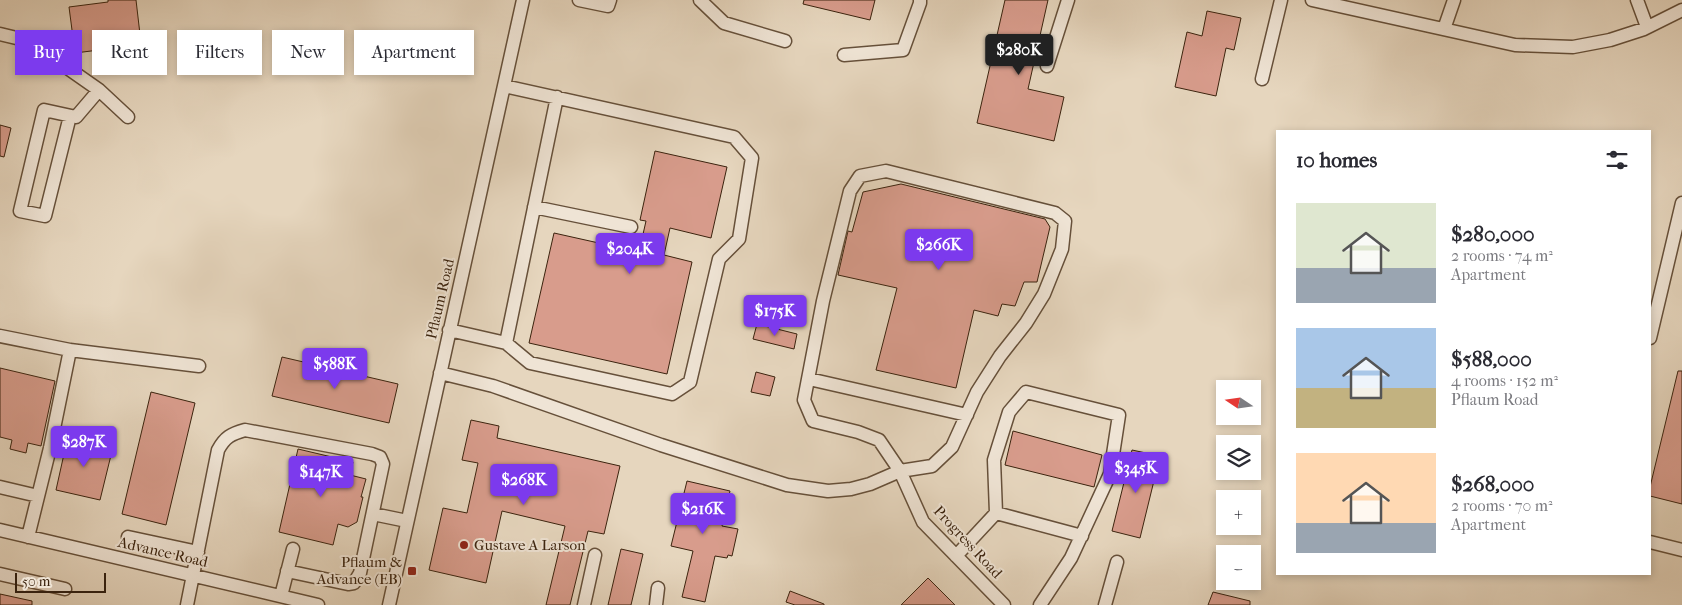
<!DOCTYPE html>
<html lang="en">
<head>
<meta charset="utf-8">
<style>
  :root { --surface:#fff; --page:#f2f2f3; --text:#2b2b33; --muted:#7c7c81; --accent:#7c3aed }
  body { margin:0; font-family:"IM FELL French Canon",serif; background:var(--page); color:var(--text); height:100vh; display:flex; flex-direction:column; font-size:19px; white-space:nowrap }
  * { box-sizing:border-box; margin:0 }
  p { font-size:16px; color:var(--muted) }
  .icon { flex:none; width:28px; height:28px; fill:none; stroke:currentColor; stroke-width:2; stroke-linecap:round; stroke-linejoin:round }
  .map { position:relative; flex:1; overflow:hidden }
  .panel { position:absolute; left:1276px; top:130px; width:375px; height:445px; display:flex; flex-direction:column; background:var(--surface); border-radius:0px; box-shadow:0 2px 8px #0003 }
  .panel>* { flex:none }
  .top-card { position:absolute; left:15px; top:30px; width:475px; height:45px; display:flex; gap:10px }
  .needle { width:32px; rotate:283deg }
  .controls { position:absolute; left:1216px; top:380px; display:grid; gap:10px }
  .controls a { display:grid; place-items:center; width:45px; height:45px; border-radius:0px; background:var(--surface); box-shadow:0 2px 8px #0003; font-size:25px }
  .scale { position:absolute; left:15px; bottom:12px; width:91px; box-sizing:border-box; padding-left:5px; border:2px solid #3b230e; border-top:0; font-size:14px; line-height:18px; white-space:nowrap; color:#3b230e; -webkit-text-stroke:4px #efe4d5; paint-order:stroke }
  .price { position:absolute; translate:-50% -42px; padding:0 11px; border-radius:5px; background:var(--accent); color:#fff; font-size:16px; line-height:32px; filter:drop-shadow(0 1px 2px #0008) }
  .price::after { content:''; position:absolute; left:50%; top:30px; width:15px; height:11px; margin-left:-8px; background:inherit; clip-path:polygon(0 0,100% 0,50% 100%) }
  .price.current { background:#222; color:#fff }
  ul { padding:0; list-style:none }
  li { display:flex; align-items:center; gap:15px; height:125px; padding:0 20px }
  li span { display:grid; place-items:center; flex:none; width:140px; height:100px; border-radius:0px; color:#555 }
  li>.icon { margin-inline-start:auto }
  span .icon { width:60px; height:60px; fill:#fffc; stroke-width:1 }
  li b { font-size:21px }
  h2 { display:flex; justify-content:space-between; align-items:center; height:60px; padding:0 20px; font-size:21px }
  .chip { padding:0 18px; border-radius:0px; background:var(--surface); box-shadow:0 2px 8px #0003; font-size:18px; line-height:45px }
  .chip.current { background:var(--accent); color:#fff }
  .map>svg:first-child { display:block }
</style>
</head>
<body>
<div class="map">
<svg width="1682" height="605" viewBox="0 0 1682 605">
  <rect width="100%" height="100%" fill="#e6d6be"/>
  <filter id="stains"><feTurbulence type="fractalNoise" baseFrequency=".004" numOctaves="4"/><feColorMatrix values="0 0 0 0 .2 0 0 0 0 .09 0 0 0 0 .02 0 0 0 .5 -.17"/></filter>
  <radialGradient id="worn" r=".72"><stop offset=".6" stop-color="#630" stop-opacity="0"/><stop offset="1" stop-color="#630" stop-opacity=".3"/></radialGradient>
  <!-- building -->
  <path fill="#d89c8c" stroke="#3b230e" d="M108 0H136L143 60 133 61 131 46 75 53 69 7 108 2Z
    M804 0H875L870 20 803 4Z
    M1005 0H1048L1028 89 1064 97 1054 141 977 123Z
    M1207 11 1241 18 1234 50 1226 48 1216 96 1175 87 1187 32 1202 36Z
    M0 125 11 128 4 157 0 156Z
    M655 151 727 167 711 238 670 228 664 255 692 262 667 374 529 343 554 233 639 252 646 221 640 220Z
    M901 184 1045 219 1050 227 1037 282H1024L1015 306 1002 304 998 316 974 310 956 388 876 370 897 288 838 275 848 231 852 232 863 192Z
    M757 324 797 334 794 349 753 339Z
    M282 357 398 384 389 423 272 396Z
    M0 368 55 381 41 446 28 443 26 453 10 449 12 440 0 437Z
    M1678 371H1682V504L1650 496V487Z
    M756 372 775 377 770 396 751 392Z
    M151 392 195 403 166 525 122 514Z
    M471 420 499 426 497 438 620 466 604 534 588 531 570 605H546L565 526 502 511 486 583 429 570 443 508 467 513 478 463 462 460Z
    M1013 431 1102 455 1094 487 1005 465Z
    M68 436 113 447 100 500 56 490Z
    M298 449 353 462 350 475 366 479 361 497H363L357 522 348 527 338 524 333 545 279 532Z
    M1132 450 1160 456 1140 538 1112 531Z
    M687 481 730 491 722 526 738 529 732 556 728 555 727 558 715 556 705 602 682 597 693 551 671 546Z
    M621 549 643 554 631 605H608Z
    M928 578 955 605H901Z
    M790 591 824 604V605H795L786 602Z
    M1213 592 1250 601V605H1208Z
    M0 594 32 601V605H0Z"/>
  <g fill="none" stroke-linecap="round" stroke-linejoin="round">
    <defs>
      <path id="minor" d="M579 0 608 6 610 0
        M700 0 724 23 785 41
        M1312 0 1515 45 1573 47 1610 40 1644 29 1682 10
        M1637 0 1647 27
        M1444 29 1454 0
        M0 34 29 41 99 90 128 117
        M844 55 903 50 920 3V0
        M1047 66 1068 0
        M1262 79 1281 0
        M70 116 45 216 20 211 44 110 76 117 99 90
        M534 207 631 227
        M449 330 506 343 530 363 672 394 690 382 719 259 739 239 752 158 734 137 504 86
        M0 336 70 350 199 366
        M1650 338 1682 203
        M506 343 557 97
        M440 373 493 386 661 445 787 485 828 491 851 489 870 484 900 471 932 466 952 447 977 392 1000 356 1026 323 1044 294 1062 249 1065 221 1055 213 886 171 860 176 850 191 823 301 804 400 813 421 858 432 879 440 900 471 923 522 1004 605
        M809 379 967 415
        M0 487 38 496
        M996 513 1082 536
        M373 514 407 521
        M0 530 318 605
        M28 537 50 448 70 350
        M128 537 198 552
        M1650 542 1682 550
        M956 556 996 513 994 460 1009 412 1026 392 1119 415 1110 474 1071 558 1040 605
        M0 574 65 589
        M281 596 293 549
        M187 605 218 450C225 437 231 434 245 430L372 454 380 457 383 464 360 573 354 583 348 584 287 571
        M389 605 523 0
        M584 605 595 555
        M656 605 658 588
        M1105 605 1117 562"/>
    </defs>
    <!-- minor casing -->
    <use href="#minor" stroke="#66503a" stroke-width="15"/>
    <!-- minor -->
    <use href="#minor" stroke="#efe4d5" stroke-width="12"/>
  </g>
  <!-- markers -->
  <g fill="#8f2418" stroke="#efe4d5" stroke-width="2">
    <circle cx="464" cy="545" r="5"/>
    <rect x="407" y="566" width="10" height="10" rx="2.5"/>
  </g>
  <g text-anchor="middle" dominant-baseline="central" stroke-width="4" stroke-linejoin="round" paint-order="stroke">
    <!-- street labels -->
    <g font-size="15" fill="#3b230e" stroke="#efe4d5">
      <text transform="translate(440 299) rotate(-77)">Pflaum Road</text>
      <text transform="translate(968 542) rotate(47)">Progress Road</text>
      <text transform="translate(163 552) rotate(13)">Advance Road</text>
    </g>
    <!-- poi labels -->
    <g font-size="15" fill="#3b230e" stroke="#efe4d5" text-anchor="start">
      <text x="474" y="545">Gustave A Larson</text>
      <text x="402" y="562" text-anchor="end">Pflaum &amp;<tspan x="402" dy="17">Advance (EB)</tspan></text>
    </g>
  </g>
  <rect width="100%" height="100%" filter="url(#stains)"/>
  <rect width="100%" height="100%" fill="url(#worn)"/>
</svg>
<div class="controls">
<a><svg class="needle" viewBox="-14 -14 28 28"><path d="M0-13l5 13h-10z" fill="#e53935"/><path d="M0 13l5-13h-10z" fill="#7c7c81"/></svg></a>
<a><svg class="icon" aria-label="layers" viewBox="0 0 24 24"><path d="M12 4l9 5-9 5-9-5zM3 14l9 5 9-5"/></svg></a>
<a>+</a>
<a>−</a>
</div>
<div class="scale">50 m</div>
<b class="price current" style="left:1019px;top:76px">$280K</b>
<b class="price" style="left:939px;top:271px">$266K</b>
<b class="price" style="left:630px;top:275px">$204K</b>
<b class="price" style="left:775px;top:337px">$175K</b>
<b class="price" style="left:335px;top:390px">$588K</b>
<b class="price" style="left:84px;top:468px">$287K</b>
<b class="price" style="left:1136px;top:494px">$345K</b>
<b class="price" style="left:321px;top:498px">$147K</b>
<b class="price" style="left:524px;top:506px">$268K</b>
<b class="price" style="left:703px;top:535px">$216K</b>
<div class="top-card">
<a class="chip current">Buy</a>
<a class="chip">Rent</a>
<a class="chip">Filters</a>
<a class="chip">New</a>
<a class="chip">Apartment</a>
</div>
<section class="panel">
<h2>10 homes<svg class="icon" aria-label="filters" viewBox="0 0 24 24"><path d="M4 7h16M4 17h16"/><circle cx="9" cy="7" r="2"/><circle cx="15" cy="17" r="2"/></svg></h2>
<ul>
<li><span style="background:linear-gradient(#dfe7d0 65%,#9aa5b1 0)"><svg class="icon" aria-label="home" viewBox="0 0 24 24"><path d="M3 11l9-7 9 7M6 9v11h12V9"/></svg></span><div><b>$280,000</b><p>2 rooms · 74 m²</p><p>Apartment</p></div></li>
<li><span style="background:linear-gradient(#a9c7e8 60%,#c2b280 0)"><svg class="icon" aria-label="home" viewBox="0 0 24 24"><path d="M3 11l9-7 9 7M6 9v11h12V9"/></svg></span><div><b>$588,000</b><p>4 rooms · 152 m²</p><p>Pflaum Road</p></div></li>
<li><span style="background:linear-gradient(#ffd9b3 70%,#9aa5b1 0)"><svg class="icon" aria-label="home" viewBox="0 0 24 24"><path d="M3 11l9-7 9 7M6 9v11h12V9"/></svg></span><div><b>$268,000</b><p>2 rooms · 70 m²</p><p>Apartment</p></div></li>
</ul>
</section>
</div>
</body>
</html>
